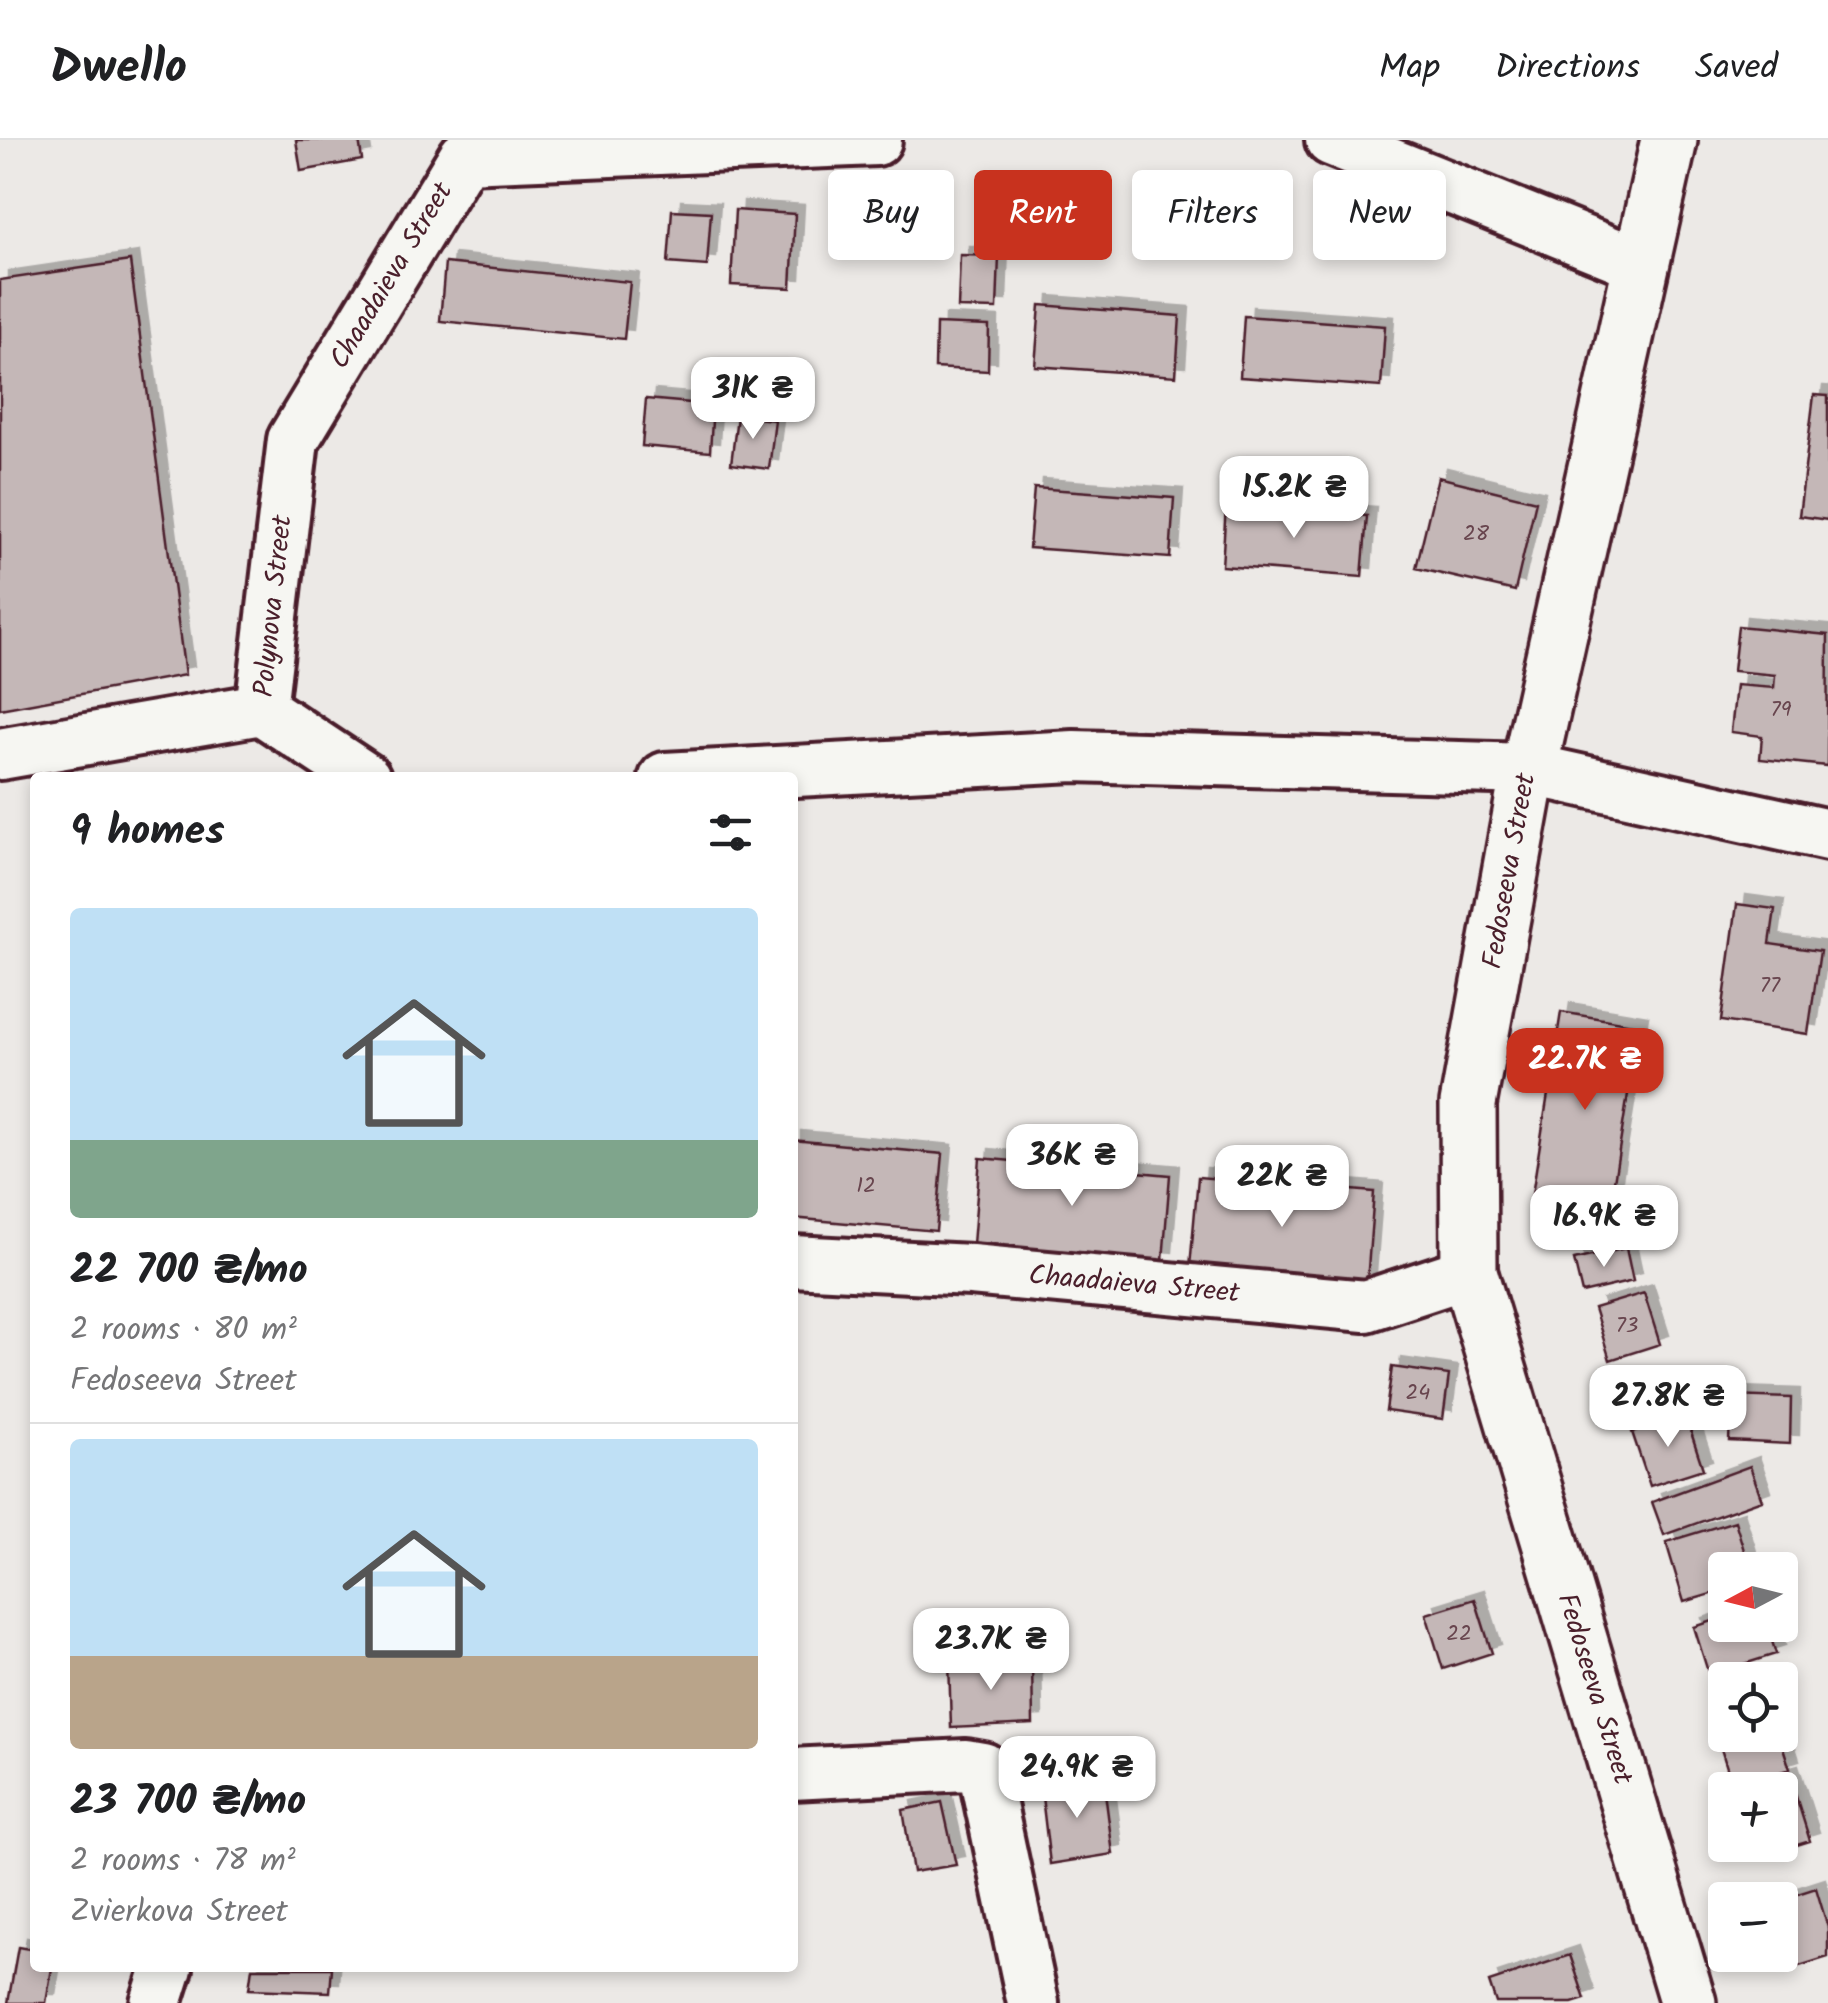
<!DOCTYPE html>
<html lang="en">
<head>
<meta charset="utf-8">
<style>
  :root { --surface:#fff; --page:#f6f6f6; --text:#202124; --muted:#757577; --line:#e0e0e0; --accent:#c8321e }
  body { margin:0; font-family:Kalam,sans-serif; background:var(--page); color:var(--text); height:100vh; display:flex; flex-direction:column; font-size:38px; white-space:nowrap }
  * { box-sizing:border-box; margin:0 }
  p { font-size:32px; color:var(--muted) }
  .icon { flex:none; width:55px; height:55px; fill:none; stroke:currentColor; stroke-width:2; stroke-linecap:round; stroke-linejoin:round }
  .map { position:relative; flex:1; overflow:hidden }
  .side { position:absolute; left:30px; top:632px; width:768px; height:1200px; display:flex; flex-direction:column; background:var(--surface); border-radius:10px; box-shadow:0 5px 15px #0003 }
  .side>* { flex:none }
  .top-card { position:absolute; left:828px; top:30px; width:850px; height:90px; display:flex; gap:20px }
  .needle { width:65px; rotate:263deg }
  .fabs { position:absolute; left:1708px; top:1412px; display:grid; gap:20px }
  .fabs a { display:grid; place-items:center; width:90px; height:90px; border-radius:10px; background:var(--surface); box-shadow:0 5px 15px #0003; font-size:50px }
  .price { position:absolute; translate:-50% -85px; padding:0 22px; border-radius:20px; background:#fff; color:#222; font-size:32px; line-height:65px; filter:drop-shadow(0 2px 5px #0008) }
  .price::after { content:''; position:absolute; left:50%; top:60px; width:30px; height:22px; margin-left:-15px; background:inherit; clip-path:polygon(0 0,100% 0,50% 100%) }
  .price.current { background:var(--accent); color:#fff }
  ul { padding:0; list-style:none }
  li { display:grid; align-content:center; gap:20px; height:530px; padding:0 40px }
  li+li { border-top:2px solid var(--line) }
  li span { display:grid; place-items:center; height:310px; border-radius:10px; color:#555 }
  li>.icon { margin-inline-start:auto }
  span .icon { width:180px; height:180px; fill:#fffc; stroke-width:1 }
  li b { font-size:42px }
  h2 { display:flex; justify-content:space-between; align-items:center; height:120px; padding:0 40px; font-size:42px }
  .chip { padding:0 35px; border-radius:10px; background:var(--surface); box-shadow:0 5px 15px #0003; font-size:35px; line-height:90px }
  .chip.current { background:var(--accent); color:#fff }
  header { display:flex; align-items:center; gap:60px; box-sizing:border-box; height:140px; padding:0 50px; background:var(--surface); border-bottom:2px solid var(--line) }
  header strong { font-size:48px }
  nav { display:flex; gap:55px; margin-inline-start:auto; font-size:35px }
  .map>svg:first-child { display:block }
</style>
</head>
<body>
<header>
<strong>Dwello</strong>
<nav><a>Map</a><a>Directions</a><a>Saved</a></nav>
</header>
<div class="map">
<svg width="1828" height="1863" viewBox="0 0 1828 1863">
  <defs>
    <filter id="shadow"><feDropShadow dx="9" dy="-9" stdDeviation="0" flood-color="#0004"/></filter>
  </defs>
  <rect width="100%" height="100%" fill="#ece9e6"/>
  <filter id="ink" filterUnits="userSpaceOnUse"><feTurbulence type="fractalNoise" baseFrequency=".01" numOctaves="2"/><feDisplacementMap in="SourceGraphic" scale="20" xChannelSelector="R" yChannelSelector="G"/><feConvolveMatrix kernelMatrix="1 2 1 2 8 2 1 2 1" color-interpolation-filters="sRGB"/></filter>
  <g filter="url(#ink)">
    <!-- building -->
    <path fill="#c4b7b7" stroke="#4a1f2b" stroke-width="2.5" filter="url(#shadow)" d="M296 0H359L362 20 301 31Z
      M672 70 711 72 707 126 668 123Z
      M735 70 795 74 791 148 731 145Z
      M960 115 999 116 997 169 958 168Z
      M130 121 185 535 0 569V140Z
      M445 123 630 142 624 199 440 181Z
      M1040 165 1180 176 1176 236 1035 226Z
      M1244 176 1385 186 1381 247 1240 237Z
      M936 184 989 186 988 231 935 228Z
      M1814 255 1828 256V380L1799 376Z
      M646 259 713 265 710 312 642 306Z
      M737 276 775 280 769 329 731 324Z
      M1438 337 1536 361 1515 451 1416 428Z
      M1034 348 1174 358 1170 418 1029 408Z
      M1226 366 1367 376 1362 437 1222 426Z
      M1738 486 1828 495 1827 626 1760 619 1762 596 1731 592 1736 545 1774 548 1775 535 1733 531Z
      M1737 764 1775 769 1770 804 1820 811 1808 894 1721 881Z
      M1561 872 1639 885 1609 1073 1531 1061Z
      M792 1000 943 1014 936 1091 792 1078Z
      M980 1018 1170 1035 1163 1121 973 1104Z
      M1198 1037 1374 1052 1367 1142 1190 1127Z
      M1626 1108 1633 1141 1582 1153 1574 1120Z
      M1644 1153 1660 1204 1610 1220 1594 1168Z
      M1392 1227 1449 1235 1443 1279 1386 1271Z
      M1731 1256 1791 1258 1790 1304 1729 1301Z
      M1685 1274 1703 1329 1650 1346 1632 1292Z
      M1750 1326 1762 1360 1664 1395 1652 1362Z
      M1735 1381 1750 1430H1725V1450L1684 1462 1666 1402Z
      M1475 1459 1492 1513 1443 1529 1426 1474Z
      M1725 1477V1485H1767L1776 1514 1709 1535 1694 1487Z
      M949 1519 1032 1520 1033 1584 951 1588Z
      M1730 1595H1779L1790 1629 1733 1647 1718 1599Z
      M1789 1634 1810 1701 1752 1719 1748 1705H1780V1650H1736Z
      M1103 1637 1113 1714 1050 1724 1041 1648Z
      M942 1662 956 1725 913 1732 903 1670Z
      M1816 1748 1828 1788V1817L1790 1829 1780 1798 1779 1760Z
      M18 1807 35 1810V1828H52L46 1863H8Z
      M1570 1815 1585 1859 1572 1863H1496L1489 1842Z
      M252 1828H332L330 1852 249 1849Z"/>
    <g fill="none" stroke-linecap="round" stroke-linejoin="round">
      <defs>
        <path id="minor" d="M1331 0 1642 125
          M0 614 261 569
          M365 638 261 569 293 300 464 17 876 0
          M665 638 1074 616 1529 629 1828 695
          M792 1121 971 1130 1366 1166 1469 1132
          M792 1634 966 1625 983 1628 1033 1863
          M156 1863 167 1828"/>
        <path id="major" d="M1669 0 1529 629 1468 964 1469 1132 1688 1863"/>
      </defs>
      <!-- minor casing -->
      <use href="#minor" stroke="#4a1f2b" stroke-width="58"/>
      <!-- major casing -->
      <use href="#major" stroke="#4a1f2b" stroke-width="62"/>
      <!-- minor -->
      <use href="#minor" stroke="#f6f6f2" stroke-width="50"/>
      <!-- major -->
      <use href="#major" stroke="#f6f6f2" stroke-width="55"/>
    </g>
  </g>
  <g text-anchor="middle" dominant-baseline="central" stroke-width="8" stroke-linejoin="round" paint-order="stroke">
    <!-- number labels -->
    <g font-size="22" fill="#68454e">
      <text x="1476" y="394">28</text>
      <text x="1781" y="570">79</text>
      <text x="1770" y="846">77</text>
      <text x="866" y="1046">12</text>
      <text x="1627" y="1186">73</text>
      <text x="1418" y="1253">24</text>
      <text x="1459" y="1494">22</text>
    </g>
    <!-- street labels -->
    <g font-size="28" fill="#4a1f2b" stroke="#f6f6f2">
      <text transform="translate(392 136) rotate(-59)">Chaadaieva Street</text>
      <text transform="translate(274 466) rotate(-84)">Polynova Street</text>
      <text transform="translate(1510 731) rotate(-80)">Fedoseeva Street</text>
      <text transform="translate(1134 1145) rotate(5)">Chaadaieva Street</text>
      <text transform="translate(1594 1549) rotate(73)">Fedoseeva Street</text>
    </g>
  </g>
</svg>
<div class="fabs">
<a><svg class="needle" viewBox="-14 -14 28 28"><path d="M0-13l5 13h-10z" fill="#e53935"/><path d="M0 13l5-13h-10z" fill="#757577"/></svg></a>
<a><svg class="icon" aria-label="locate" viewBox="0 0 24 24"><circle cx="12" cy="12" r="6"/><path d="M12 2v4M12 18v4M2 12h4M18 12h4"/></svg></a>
<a>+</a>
<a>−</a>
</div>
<b class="price" style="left:753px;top:302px">31K ₴</b>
<b class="price" style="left:1294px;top:401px">15.2K ₴</b>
<b class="price current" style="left:1585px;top:973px">22.7K ₴</b>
<b class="price" style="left:1072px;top:1069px">36K ₴</b>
<b class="price" style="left:1282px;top:1090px">22K ₴</b>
<b class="price" style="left:1604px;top:1130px">16.9K ₴</b>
<b class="price" style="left:1668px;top:1310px">27.8K ₴</b>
<b class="price" style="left:991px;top:1553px">23.7K ₴</b>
<b class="price" style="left:1077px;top:1681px">24.9K ₴</b>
<div class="top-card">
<a class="chip">Buy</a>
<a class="chip current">Rent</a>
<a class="chip">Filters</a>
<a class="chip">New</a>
</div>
<section class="side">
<h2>9 homes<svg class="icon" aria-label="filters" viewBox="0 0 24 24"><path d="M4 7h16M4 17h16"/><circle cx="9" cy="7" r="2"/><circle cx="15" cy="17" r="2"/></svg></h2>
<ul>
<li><span style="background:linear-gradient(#bfe0f5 75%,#7fa58c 0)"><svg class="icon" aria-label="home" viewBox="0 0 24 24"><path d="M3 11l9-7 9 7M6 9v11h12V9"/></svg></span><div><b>22 700 ₴/mo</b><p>2 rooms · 80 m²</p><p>Fedoseeva Street</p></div></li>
<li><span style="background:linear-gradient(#bfe0f5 70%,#b9a48a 0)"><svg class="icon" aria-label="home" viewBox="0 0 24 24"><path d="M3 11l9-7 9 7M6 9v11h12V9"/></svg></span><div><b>23 700 ₴/mo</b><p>2 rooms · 78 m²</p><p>Zvierkova Street</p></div></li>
</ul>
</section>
</div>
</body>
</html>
